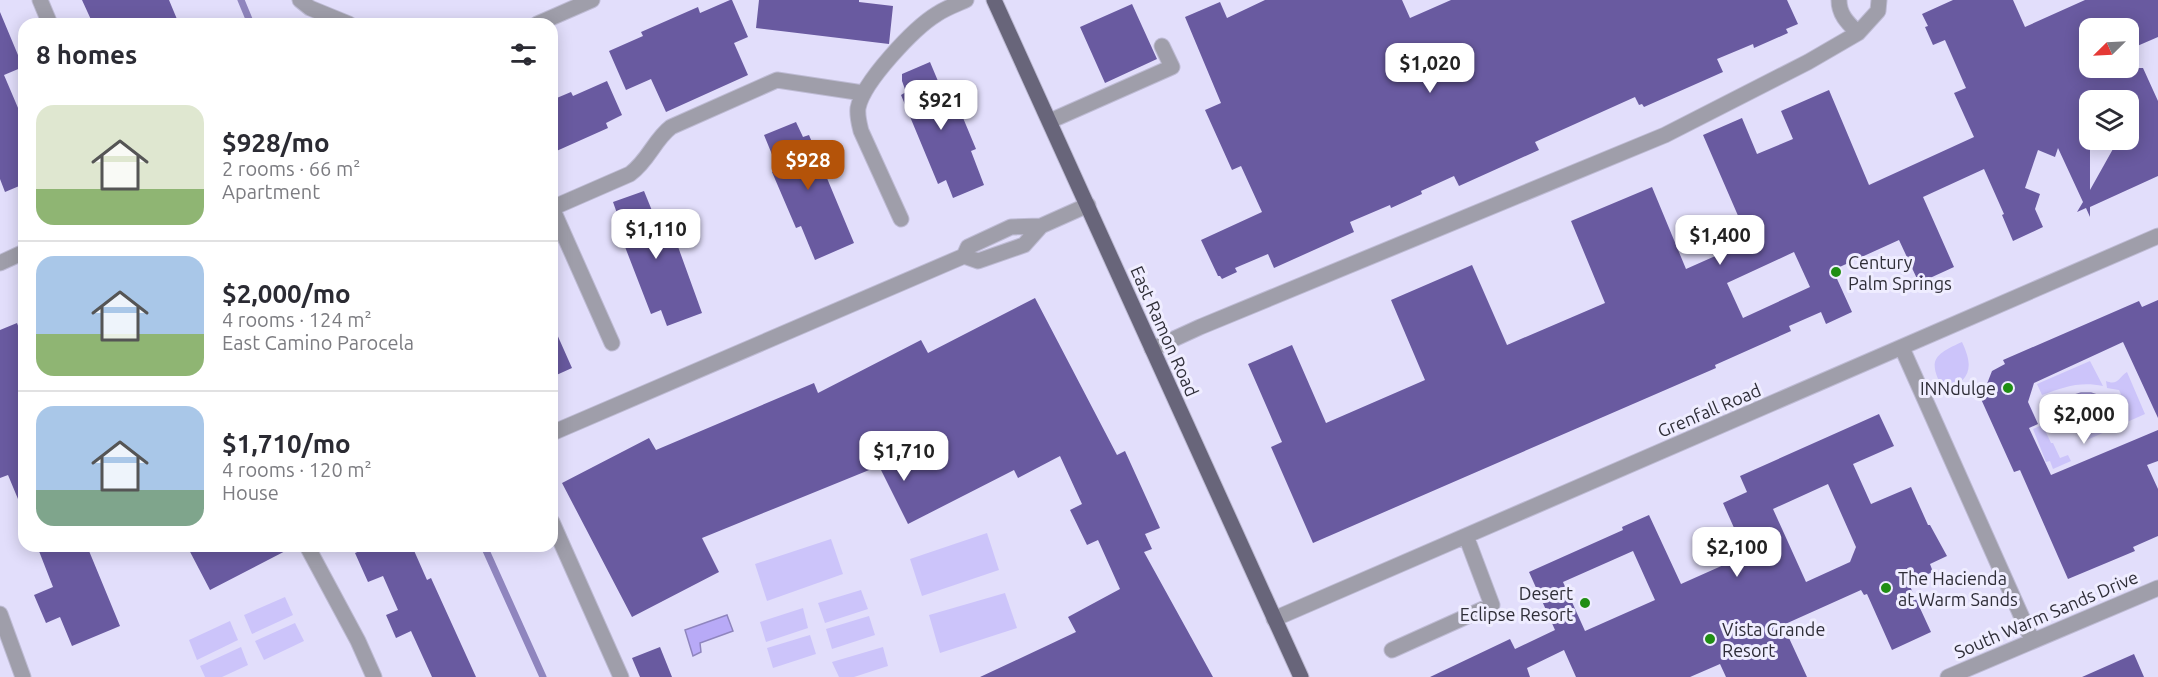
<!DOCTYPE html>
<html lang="en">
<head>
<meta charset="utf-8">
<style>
  :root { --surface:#fff; --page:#f2f2f3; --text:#2b2b33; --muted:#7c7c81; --line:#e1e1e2; --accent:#b45309 }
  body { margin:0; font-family:Ubuntu,sans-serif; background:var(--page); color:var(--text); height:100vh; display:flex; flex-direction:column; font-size:22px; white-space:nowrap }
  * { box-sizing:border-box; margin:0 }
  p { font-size:20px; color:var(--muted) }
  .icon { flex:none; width:33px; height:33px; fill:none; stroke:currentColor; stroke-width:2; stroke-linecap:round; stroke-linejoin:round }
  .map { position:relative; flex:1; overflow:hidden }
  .sheet { position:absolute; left:18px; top:18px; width:540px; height:534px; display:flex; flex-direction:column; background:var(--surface); border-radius:18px; box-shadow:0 3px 15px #0003 }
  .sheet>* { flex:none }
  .needle { width:39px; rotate:246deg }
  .tools { position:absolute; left:2079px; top:18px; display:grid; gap:12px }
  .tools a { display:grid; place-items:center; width:60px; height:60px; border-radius:12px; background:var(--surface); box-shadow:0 3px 15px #0003; font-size:30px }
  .price { position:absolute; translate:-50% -51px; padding:0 14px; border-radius:12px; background:#fff; color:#222; font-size:20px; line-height:39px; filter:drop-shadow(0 2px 3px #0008) }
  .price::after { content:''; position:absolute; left:50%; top:36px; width:18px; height:14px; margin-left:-9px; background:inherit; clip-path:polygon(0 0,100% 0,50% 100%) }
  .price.active { background:var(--accent); color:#fff }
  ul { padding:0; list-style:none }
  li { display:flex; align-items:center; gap:18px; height:150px; padding:0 18px }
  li+li { border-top:2px solid var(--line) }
  li span { display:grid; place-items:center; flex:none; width:168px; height:120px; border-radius:18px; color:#555 }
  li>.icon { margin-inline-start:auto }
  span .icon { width:72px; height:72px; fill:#fffc; stroke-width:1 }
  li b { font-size:26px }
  h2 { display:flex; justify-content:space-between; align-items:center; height:72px; padding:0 18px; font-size:26px }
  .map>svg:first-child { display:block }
</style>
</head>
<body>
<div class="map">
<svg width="2158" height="677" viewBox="0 0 2158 677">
  <rect width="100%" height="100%" fill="#e2defb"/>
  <!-- green -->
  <path fill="#ccc4fa" d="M1962 342C1975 370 1969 378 1945 394 1930 363 1928 357 1962 342Z
    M2090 361 2103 386C2080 381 2064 387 2042 395L2037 384Z
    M2127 372 2145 414 2087 440 2082 432 2085 430 2113 421 2121 415C2122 405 2124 399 2119 390L2107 388 2106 381C2118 386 2119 377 2127 372Z
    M2044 424 2046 427 2044 428 2051 443H2053L2060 458 2068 455 2071 461 2053 469 2050 461 2046 462 2033 429Z
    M987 533 999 570 922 596 910 559Z
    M831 539 843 574 767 601 755 564Z
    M861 590 868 609 825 623 818 603Z
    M1005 593 1017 628 940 653 929 615Z
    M285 597 293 615 252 634 244 615Z
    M803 608 808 628 766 642 760 622Z
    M869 616 875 635 832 649 826 629Z
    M230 621 238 640 197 660 189 640Z
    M295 623 304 641 264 660 255 641Z
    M810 635 816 654 773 668 767 648Z
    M241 647 248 665 222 677H205L200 666Z
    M883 647 888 666 854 677H839L832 662Z"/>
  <!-- water -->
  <path fill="#b8aaf7" stroke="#8f85be" stroke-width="1.5" d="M2081 393H2091L2106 398 2109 404 2107 409 2095 410 2078 420 2073 419 2067 409 2058 407V401L2059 400Z
    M727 615 733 631 700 643 701 652 693 656 685 630Z"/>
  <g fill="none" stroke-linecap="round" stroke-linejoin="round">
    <!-- stream -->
    <path stroke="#8f85be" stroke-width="7" d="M241 0 251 24
      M484 546 543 677"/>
  </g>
  <!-- building -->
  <path fill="#695aa0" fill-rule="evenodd" d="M82 0H169L179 24H93Z
    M730 0H732L748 37 734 43 748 75 666 112 651 79 626 90 609 51 643 36 641 32 698 7 700 13Z
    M759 0H859V2L893 6 889 44 756 28Z
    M1265 0H1402L1410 18 1451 0H1787L1798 24 1786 29 1788 33 1754 48 1753 44 1717 59 1723 72 1644 107 1642 104 1639 105 1635 97 1535 142 1539 150 1459 186 1454 176 1421 191 1422 194 1391 208 1390 205 1350 222 1354 232 1274 268 1268 254 1235 268 1237 272 1222 279 1220 276H1218L1201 240 1262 212 1241 166 1232 170 1205 110 1221 103 1185 17 1220 2 1227 18Z
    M1953 0H2013L2025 27 2085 0H2158V37L2128 50V28H2090V68H2143L2158 101V176L2090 207V217L2086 208 2077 212 2083 202 2058 148 2055 157 2038 150 2025 188 2040 194 2035 209 2043 227 2013 241 2002 215 2004 214 1984 169 1923 197 1954 267 1919 283 1899 240 1833 270 1852 312 1826 324 1821 312 1789 326 1791 331 1715 365 1716 368 1313 543 1271 447 1282 442 1248 364 1292 345 1326 423 1425 380 1391 300 1472 265 1507 345 1605 303 1571 221 1652 187 1686 269 1749 241 1703 135 1742 118 1757 154 1793 139 1781 111 1829 90 1869 185 1974 137 1954 93 1966 88 1945 40 1933 45 1925 27 1928 26 1922 14ZM2090 100H2128V140H2118L2090 190ZM1794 252 1810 287 1743 318 1727 283Z
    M1132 4 1157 59 1105 83 1080 27Z
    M0 12 23 67 4 75 24 122V184L5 192 0 179Z
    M930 62 943 93 951 89 976 149 971 151 984 185 953 198 946 180 938 184 901 95 906 92 902 81V74Z
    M607 81 622 115 606 123 608 128 552 153V100L571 92 573 96Z
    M796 122 803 137 809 135 854 243 815 260 801 226 796 228 772 172 778 169 764 135Z
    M644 191 657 223 668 219 702 313 667 326 661 310 651 314 615 221 619 219 613 202Z
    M1035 298 1117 455 1125 451 1160 528 1145 534 1152 549 1144 552 1213 677H980L1076 632 1068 617 1120 589 1098 540 1087 545 1070 510 1082 504 1060 456 1018 478 1014 470 908 524 879 466 702 538 719 572 632 617 562 483 649 438 656 450 814 383 818 393 921 340 928 353Z
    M2158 300V418L2123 342 2034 383 2028 402 2038 424 2029 428 2051 475 2158 430V461L2147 465 2158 489V536L2133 547 2135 551 2068 579 2020 470 2014 472 1981 399 1992 371 2005 364 2003 360 2139 301 2142 307Z
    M17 323 24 342 23 511 8 475 0 478V330Z
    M552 323 572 368 552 377Z
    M1879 414 1894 446 1853 464 1871 504 1911 487 1928 525H1930L1947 556 1930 564 1933 572 1908 582 1931 632 1892 650 1867 594 1864 595 1861 590 1783 625 1807 677H1726L1720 664 1690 677H1576L1564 650 1527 668 1530 677H1430L1510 639 1515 649 1555 630 1529 572 1623 530 1622 527 1649 515 1681 584 1746 555 1723 503 1747 492 1740 476ZM1828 484 1856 547 1850 562 1806 582 1773 509ZM1633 551 1655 600 1585 631 1563 582Z
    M37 546H87L120 626 72 646 60 617 46 623 34 595 53 587Z
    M187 546H295L210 590Z
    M371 546H412L427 580 431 578 476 677H432L411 631 396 638 386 615 398 610 383 576 368 582 355 553Z
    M660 647 672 677H640L632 658Z
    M2134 654 2144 677H2082Z"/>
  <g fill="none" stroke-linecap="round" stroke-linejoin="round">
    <defs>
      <path id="minor" d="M40 0 50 24
        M300 0 310 8 349 24
        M1839 0C1839 15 1848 23 1858 33
        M537 24 592 0
        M1050 121 1172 67 1162 46
        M552 208 630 174C649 160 654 140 671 127L777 80 863 93
        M552 208 612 343
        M901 219 861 131C859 123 857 116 858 108 863 82 914 28 937 14 946 8 957 4 966 0
        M964 256 978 261 1024 245 1041 226
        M0 263 24 252
        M1902 348 2032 640
        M1152 349 1200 327 1665 135 1808 62 1858 33 1878 11 1879 0
        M552 433 964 256 968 247 1011 227 1041 226 1088 205
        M552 522 621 677
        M307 546 358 641 374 677
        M0 614 23 677
        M1274 619 2158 236
        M1392 650 1492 605 1466 536
        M1948 677 2158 588"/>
      <path id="major" d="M994 0 1301 677"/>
    </defs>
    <!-- minor casing -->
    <use href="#minor" stroke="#bebbd4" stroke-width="17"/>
    <!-- major casing -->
    <use href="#major" stroke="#bebbd4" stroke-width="17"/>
    <!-- minor -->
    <use href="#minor" stroke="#9f9eaa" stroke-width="15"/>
    <!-- major -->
    <use href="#major" stroke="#68657a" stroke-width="15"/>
  </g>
  <!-- markers -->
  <g fill="#208e14" stroke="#efedff" stroke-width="2">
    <circle cx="1836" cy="272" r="6"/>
    <circle cx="2008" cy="388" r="6"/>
    <circle cx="1886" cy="588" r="6"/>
    <circle cx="1585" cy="603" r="6"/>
    <circle cx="1710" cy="639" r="6"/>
  </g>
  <g text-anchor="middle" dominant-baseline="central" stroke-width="6" stroke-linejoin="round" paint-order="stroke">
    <!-- poi labels -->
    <g font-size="18" fill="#2f2e38" stroke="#efedff" text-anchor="start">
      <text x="1848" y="262">Century<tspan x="1848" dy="21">Palm Springs</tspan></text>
      <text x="1996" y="388" text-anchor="end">INNdulge</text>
      <text x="1898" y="578">The Hacienda<tspan x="1898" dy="21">at Warm Sands</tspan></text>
      <text x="1573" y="593" text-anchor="end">Desert<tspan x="1573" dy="21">Eclipse Resort</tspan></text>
      <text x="1722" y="629">Vista Grande<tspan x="1722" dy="21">Resort</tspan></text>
    </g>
    <!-- street labels -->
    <g font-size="18" fill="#2f2e38" stroke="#efedff">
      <text transform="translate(1165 331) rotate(66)">East Ramon Road</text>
      <text transform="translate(1709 410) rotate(-23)">Grenfall Road</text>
      <text transform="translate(2046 614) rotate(-23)">South Warm Sands Drive</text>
    </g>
  </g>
</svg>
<div class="tools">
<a><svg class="needle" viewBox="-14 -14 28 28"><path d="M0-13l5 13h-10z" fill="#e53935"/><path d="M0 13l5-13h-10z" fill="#7c7c81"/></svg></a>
<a><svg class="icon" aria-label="layers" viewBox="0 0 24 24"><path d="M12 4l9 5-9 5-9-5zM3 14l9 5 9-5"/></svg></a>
</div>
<b class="price" style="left:1430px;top:94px">$1,020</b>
<b class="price" style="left:941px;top:131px">$921</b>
<b class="price active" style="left:808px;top:191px">$928</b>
<b class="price" style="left:656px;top:260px">$1,110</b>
<b class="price" style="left:1720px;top:266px">$1,400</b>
<b class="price" style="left:2084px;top:445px">$2,000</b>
<b class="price" style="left:904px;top:482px">$1,710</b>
<b class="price" style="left:1737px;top:578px">$2,100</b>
<section class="sheet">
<h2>8 homes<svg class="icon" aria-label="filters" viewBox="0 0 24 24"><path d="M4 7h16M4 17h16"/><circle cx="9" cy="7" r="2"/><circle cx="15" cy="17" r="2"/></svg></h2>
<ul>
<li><span style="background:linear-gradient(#dfe7d0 70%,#8fb573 0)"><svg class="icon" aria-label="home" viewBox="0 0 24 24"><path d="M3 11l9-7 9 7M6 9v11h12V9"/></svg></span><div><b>$928/mo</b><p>2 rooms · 66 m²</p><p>Apartment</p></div></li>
<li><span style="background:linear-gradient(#a9c7e8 65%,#8fb573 0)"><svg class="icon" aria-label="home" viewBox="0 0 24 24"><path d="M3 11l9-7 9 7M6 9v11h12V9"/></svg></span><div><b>$2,000/mo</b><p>4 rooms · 124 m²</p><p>East Camino Parocela</p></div></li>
<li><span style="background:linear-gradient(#a9c7e8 70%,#7fa58c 0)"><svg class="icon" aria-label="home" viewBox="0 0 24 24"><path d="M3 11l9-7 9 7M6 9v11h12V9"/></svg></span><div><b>$1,710/mo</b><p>4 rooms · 120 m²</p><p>House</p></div></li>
</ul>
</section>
</div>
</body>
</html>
